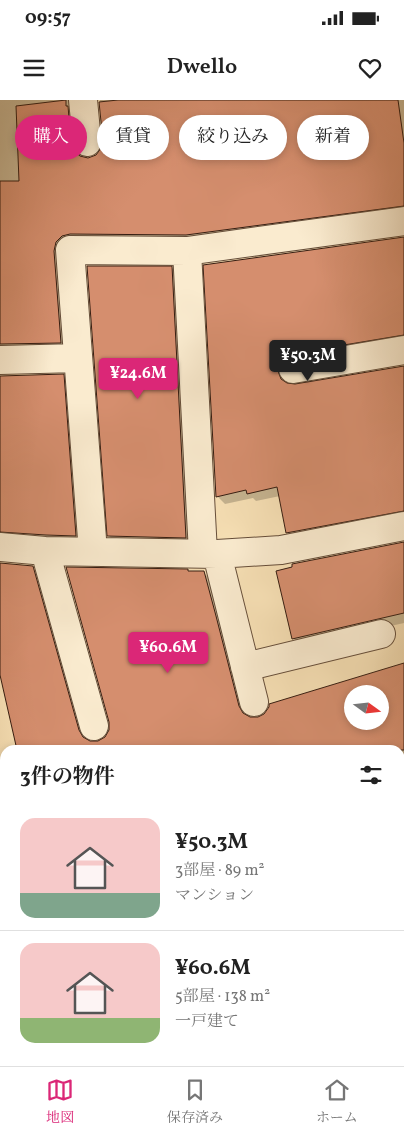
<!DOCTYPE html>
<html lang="ja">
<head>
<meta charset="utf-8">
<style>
  :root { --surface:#fff; --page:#f2f2f2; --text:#222; --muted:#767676; --line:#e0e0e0; --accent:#db2777 }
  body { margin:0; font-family:Vollkorn,"Noto Serif JP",serif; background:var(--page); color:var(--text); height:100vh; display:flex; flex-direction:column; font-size:19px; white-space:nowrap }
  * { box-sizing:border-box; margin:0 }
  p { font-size:16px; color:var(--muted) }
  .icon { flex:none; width:28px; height:28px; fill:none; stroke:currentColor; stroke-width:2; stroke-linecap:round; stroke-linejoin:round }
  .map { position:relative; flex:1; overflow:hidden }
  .details { position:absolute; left:0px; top:645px; width:405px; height:321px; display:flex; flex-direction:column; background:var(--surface); border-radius:15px 15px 0 0; box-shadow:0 2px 8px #0003 }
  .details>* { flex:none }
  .top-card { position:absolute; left:15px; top:15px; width:375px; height:45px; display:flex; gap:10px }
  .needle { width:32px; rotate:105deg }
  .controls { position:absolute; left:344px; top:585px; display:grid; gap:10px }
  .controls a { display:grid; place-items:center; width:45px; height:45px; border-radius:50%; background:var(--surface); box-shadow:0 2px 8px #0003; font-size:25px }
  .price { position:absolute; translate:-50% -42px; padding:0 11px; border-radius:5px; background:var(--accent); color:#fff; font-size:16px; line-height:32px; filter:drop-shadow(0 1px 2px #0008) }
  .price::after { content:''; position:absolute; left:50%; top:30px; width:15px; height:11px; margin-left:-8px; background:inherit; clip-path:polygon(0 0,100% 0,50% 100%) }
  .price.on { background:#222; color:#fff }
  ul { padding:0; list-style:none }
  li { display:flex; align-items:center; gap:15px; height:125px; padding:0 20px }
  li+li { border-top:1px solid var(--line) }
  li span { display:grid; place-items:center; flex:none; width:140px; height:100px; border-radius:15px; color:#555 }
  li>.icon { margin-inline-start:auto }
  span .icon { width:60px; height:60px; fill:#fffc; stroke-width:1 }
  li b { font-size:21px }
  h2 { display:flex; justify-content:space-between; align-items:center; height:60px; padding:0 20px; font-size:21px }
  .chip { padding:0 18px; border-radius:22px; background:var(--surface); box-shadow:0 2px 8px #0003; font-size:18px; line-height:45px }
  .chip.on { background:var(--accent); color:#fff }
  .status { display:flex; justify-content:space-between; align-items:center; height:35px; padding:0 25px; background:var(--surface); direction:ltr }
  .status svg { height:14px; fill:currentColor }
  header { display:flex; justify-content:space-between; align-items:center; height:65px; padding:0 20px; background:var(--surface); font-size:22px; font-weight:600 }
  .tabs { display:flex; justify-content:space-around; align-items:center; height:70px; border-top:1px solid var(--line); background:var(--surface); font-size:14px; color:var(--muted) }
  .tabs a { display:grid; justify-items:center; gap:2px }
  .tabs .on { color:var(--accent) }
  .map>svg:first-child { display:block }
</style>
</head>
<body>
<div class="status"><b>09:57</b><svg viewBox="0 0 49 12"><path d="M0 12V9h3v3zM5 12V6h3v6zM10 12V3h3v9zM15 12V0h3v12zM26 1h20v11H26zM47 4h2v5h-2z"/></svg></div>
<header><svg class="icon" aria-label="menu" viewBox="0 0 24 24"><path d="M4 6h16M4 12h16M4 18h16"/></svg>Dwello<svg class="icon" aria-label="heart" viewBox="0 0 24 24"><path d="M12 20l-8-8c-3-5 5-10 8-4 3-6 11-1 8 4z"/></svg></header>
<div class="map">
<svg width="404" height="966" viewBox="0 0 404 966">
  <rect width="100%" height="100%" fill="#f7e0b5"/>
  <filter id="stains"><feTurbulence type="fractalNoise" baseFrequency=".004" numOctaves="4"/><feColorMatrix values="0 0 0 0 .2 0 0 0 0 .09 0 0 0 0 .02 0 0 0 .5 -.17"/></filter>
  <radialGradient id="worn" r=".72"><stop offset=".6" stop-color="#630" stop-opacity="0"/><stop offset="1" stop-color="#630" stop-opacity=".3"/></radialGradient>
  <!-- shadow -->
  <path fill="#0003" fill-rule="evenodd" d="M0 0H78L79 53 81 57 88 59 96 56 102 49 104 41 100 0H404V114L195 143 79 142 69 250 0 255Z
    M404 138V243L286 271 285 281 287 285 296 286 404 267V419L295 441 287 433 280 396 256 401 253 398 225 404 217 396 205 166Z
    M172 168 179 175 193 444 116 443 109 436Z
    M63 275 71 283 84 443 0 442V277Z
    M404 443V523L301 546 293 538Z
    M0 464 32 467 41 475 88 641 99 642 106 638 188 470 189 472H203L211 480 248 617 259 618 404 564V665L400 666V650H18L0 572ZM352 594H380V621H352Z
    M400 687H404V813L400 816Z
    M5 825V869L0 870V826Z
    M404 835V966H378V961H400V837Z
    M0 908 4 925H5V961H181L182 966H0Z
    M276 961H357L354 966H276Z"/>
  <!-- building -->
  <path fill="#d58e6e" stroke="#361d11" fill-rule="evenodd" d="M66 0V6H68L71 43 74 51 80 56 88 58 96 55 101 48 103 41 99 2 118 0H398L404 43V106L186 135 70 134 62 136 56 142 54 151 61 243 0 244V81H19L16 6Z
    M404 137V235L290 254 283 257 279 263 278 271 281 279 287 283 295 284 404 266V411L286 433 277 387 247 394 246 390 216 397 203 165Z
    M87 166H172L186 438 107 436Z
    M64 274 76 436 46 435 0 432V276Z
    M404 442V513L292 539 276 471 292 467V464Z
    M0 463 33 466 79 630 83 637 90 641H98L105 637 109 630V622L66 467 188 469V471H204L216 516 239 606 243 613 250 617H258L264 614 269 607V604L404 563V650H17L0 575ZM352 594H380V621H352Z"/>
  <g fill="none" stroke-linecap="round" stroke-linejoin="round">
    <defs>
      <path id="minor" d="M83 0 87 42
        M187 151 203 453
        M0 260 78 258
        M293 269 404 250
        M0 447 45 451 217 454 281 450 404 426
        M45 451 94 626
        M93 452 70 150 187 151 404 121
        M217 454 254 602
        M245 567 381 534
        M400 671 404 670
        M400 820 404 818
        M361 966 362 961"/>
    </defs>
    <!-- minor casing -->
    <use href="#minor" stroke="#664e3a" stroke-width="30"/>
    <!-- minor -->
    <use href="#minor" stroke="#faebcf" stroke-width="28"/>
  </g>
  <rect width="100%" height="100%" filter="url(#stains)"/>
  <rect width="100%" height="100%" fill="url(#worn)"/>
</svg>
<div class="controls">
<a><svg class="needle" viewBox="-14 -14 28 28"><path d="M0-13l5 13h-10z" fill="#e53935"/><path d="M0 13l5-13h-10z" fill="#767676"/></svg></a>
</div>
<b class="price on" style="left:308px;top:282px">¥50.3M</b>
<b class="price" style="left:138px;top:300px">¥24.6M</b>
<b class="price" style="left:168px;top:574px">¥60.6M</b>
<div class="top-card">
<a class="chip on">購入</a>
<a class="chip">賃貸</a>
<a class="chip">絞り込み</a>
<a class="chip">新着</a>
</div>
<section class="details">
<h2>3件の物件<svg class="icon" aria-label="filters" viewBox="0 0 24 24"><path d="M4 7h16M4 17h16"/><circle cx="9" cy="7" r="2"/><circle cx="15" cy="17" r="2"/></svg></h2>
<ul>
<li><span style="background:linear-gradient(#f6c9c9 75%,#7fa58c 0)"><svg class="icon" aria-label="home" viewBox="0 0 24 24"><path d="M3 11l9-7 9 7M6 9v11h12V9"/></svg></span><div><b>¥50.3M</b><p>3部屋 · 89 m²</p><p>マンション</p></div></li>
<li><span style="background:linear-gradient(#f6c9c9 75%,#8fb573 0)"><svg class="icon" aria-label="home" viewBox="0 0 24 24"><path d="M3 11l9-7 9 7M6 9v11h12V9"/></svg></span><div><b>¥60.6M</b><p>5部屋 · 138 m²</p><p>一戸建て</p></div></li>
</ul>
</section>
</div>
<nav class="tabs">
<a class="on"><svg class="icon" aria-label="map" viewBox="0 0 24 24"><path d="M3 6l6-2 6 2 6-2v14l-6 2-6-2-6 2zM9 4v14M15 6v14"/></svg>地図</a>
<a><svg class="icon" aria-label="saved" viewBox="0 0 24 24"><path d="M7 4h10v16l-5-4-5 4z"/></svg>保存済み</a>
<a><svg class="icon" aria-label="home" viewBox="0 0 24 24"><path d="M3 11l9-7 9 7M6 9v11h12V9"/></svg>ホーム</a>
</nav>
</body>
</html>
